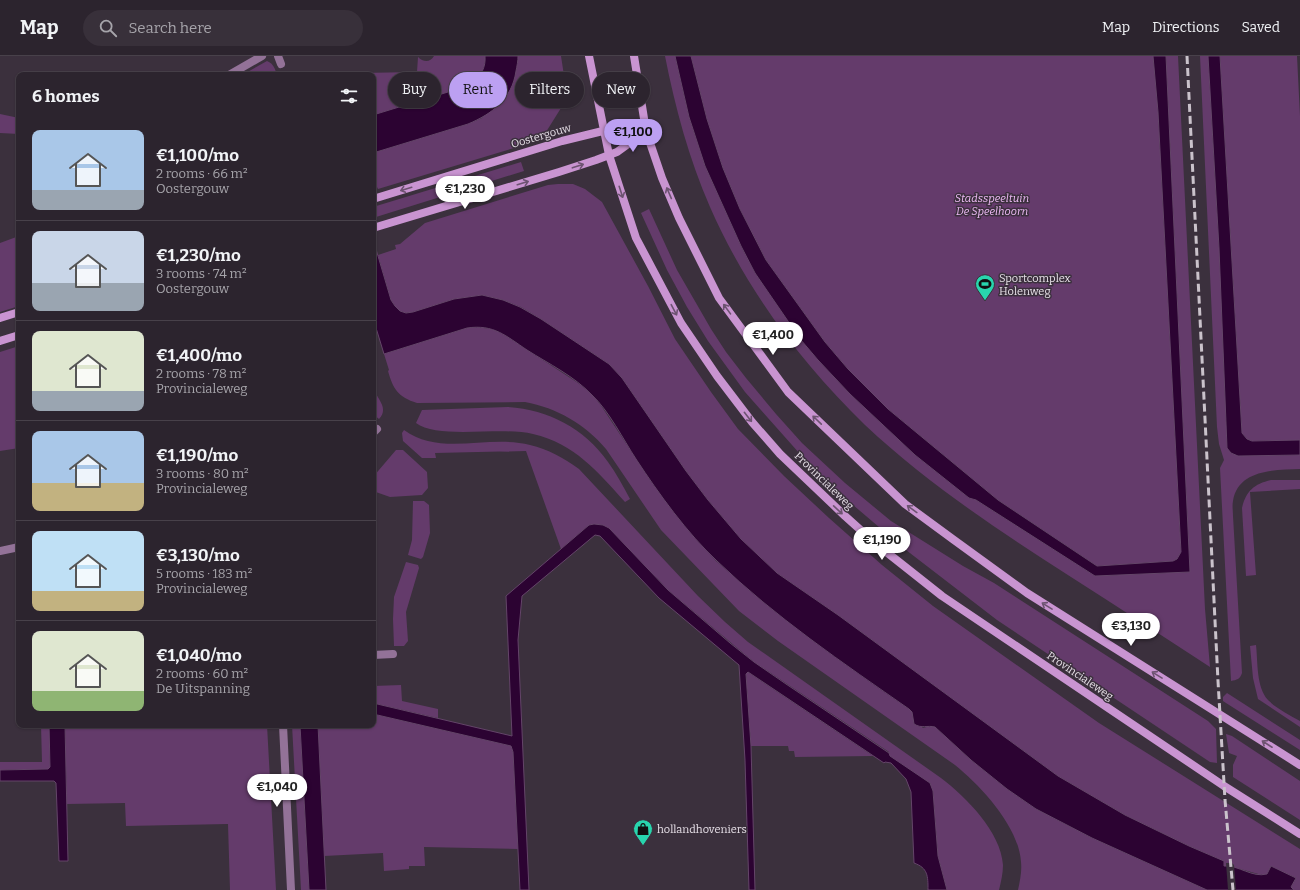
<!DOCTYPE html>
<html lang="en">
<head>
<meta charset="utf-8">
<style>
  :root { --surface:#2c242e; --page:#38303a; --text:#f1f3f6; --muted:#a6a4aa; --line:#48414a; --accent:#bca0f2 }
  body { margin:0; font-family:Bitter,serif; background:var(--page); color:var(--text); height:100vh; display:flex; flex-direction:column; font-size:15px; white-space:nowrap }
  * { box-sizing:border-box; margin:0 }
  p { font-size:13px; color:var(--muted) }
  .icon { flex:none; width:22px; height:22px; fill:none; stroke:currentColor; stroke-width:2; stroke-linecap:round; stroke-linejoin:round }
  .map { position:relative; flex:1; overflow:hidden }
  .side { position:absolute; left:16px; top:16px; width:360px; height:656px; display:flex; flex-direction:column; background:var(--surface); border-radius:8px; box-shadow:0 1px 3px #0004,0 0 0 1px var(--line) }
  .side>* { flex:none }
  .top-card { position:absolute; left:388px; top:16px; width:380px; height:36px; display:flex; gap:8px }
  .price { position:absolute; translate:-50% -34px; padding:0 9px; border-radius:14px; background:#fff; color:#222; font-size:13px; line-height:26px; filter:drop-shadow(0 1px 2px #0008) }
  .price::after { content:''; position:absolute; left:50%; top:24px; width:12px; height:9px; margin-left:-6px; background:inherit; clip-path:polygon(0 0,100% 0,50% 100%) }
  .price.active { background:var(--accent); color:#111 }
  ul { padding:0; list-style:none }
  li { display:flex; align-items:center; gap:12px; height:100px; padding:0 16px }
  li+li { border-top:1px solid var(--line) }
  li span { display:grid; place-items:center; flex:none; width:112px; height:80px; border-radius:8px; color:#555 }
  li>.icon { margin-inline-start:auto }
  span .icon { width:48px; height:48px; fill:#fffc; stroke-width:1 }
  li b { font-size:17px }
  h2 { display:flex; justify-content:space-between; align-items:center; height:48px; padding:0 16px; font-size:17px }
  .chip { padding:0 14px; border-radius:18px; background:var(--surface); box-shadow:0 1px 3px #0004,0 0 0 1px var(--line); font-size:14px; line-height:36px }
  .chip.active { background:var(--accent); color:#111 }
  header { display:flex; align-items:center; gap:24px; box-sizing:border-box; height:56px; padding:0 20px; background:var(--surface); border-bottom:1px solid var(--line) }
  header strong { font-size:19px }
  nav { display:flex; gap:22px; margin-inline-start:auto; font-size:14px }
  .search { width:280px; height:36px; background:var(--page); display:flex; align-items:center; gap:10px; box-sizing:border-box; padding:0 14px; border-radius:22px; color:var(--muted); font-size:15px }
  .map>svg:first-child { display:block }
</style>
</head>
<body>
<header>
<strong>Map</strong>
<div class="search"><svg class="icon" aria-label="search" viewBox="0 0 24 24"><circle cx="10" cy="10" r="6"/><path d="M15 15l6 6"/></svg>Search here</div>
<nav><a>Map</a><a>Directions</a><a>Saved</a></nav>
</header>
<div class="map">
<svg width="1300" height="834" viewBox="0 0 1300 834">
  <rect width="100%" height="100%" fill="#3b303d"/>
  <!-- green -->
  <path fill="#643b6b" d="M434 0H485C487 11 481 19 475 28L373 59V19H360V17L417 16 418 1C423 6 430 7 434 0Z
    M518 0H561L565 26 561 52 546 76 527 88 378 133 377 131 373 132V97L468 68 482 62 518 4Z
    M665 0H675L689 61 705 110 741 190 755 217 801 283 818 304 850 338 915 399 969 442 976 444 1095 520 1190 516 1166 0H1178L1205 553 1210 611C1164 581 1118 551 1071 521 999 475 927 427 865 369 801 307 746 233 710 151 689 103 675 51 665 0Z
    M691 0H1154L1158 56 1181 496 1177 503 1173 505 1097 510 998 444 888 353 848 313 825 286 766 204 740 153 723 112 707 63Z
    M1200 0H1208L1219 192 1238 400 1300 399V413C1276 414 1238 413 1233 445 1232 450 1233 455 1233 460L1242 617C1240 623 1237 624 1231 625L1220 412 1224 404 1219 388 1217 371Z
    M1220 0H1297L1300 60V384L1252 385 1247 383 1242 377Z
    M267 5C274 8 275 13 277 19H242Z
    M0 58 19 62V78L0 77Z
    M521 106 524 115 376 161 373 151Z
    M558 128H573L585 133 602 146 648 230 675 283 711 336 738 373 784 420 829 462 882 509 933 550 1099 667 1300 793V834H1294L1291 831 1296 822 1271 810 1267 818 1262 819 1233 811 1224 810 1217 802 1189 790 1125 759 1058 720 838 559 777 517 741 483 708 444 686 415 622 322 609 308 541 263 521 251 503 244 482 239 454 243 413 256 406 257 400 255 395 250 391 244 378 199 396 193 395 189 400 188 425 167 548 129Z
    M649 153 677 214 711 273 726 296 746 322 776 358 802 387 845 427 891 465 963 510 994 527 1208 665 1216 673 1217 707 1210 706 997 564 906 494 846 443 808 407 745 336 708 285 687 251 667 214 641 157Z
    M19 180V250L0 256V187Z
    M477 271 497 274 578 327 592 338 602 351 652 427 683 467 716 505 772 553 827 595 909 653 912 656 914 663 923 672 930 670 935 671 971 704 1007 733 1036 753 1092 782 1207 834H1018C1020 825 1022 815 1021 806 1019 771 981 730 955 709L778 585 739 555 661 474 606 393C585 368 557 352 525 346L417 347C398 341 393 333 388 315L389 314 384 298 467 272Z
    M19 290V392L0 395V296Z
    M373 332C378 344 389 352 379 363L373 358Z
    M508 351C549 354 584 372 608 406 616 417 623 430 630 443L625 446C597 415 575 388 533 378 502 370 438 384 416 367L422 354Z
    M404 374C440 401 489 378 530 389 548 393 564 402 579 413L698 540 725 566 748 586 941 722C966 741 1001 776 1003 809 1003 817 1001 826 999 834H947L938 800 933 735 889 700V696L754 606 668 534 657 522 589 469 561 493 526 395 435 397 436 402H422L403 385 402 377Z
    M396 394H403L427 416 428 432 422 439 390 441 373 435V421Z
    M1271 424H1300V433L1250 436 1256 519 1246 520 1242 452C1246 435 1254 428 1271 424Z
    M413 445H424L429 449 430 477 423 501 421 503 408 499 412 484Z
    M406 506 418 509 419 512 406 556 408 585 404 590H394L393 563 394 541Z
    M1256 589C1258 606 1256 631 1268 644 1277 653 1290 659 1300 665V671L1258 643 1253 622 1250 590Z
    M748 616 758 623 873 700 795 701 794 695H789L788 690H751L746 618Z
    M401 629 402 645 438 653V662L373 647V630Z
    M1227 637 1300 684V694L1226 647 1223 645V641Z
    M373 658 511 690 513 696 518 793 424 791 425 810H409V813L384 815 383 797 324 800 318 669H373Z
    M41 669H49L50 711 48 713 0 714V706H42Z
    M65 669H267L276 834H230L228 768 126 770 125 747 67 748Z
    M292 669H300L309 834H301Z
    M1226 678 1232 680 1300 725V764L1233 721V709L1237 700 1229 697Z"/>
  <!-- water -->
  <path fill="#2c0332" stroke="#644569" d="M485 0H518C518 5 517 10 516 15 512 43 492 58 468 68L373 97V59L474 28C481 19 486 11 485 0Z
    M675 0H691L707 63 723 112 740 153 766 204 825 286 848 313 888 353 998 444 1097 510 1173 505 1177 503 1181 496 1158 56 1153 0H1166L1190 516 1095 520 976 444 969 442 915 399 850 338 818 304 801 284 755 217 741 190 705 110 689 61Z
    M1208 0H1220L1242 377 1247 383 1252 385 1300 384V399L1238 400 1231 397 1227 392 1219 192Z
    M373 183 391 244 395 250 400 255 406 257 413 256 454 243 482 239 503 244 520 251 541 263 609 308 622 322 686 415 708 444 741 483 777 517 838 559 1058 720 1125 759 1189 790 1224 805V810C1239 809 1252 822 1267 818L1271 810 1296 822 1291 831 1294 834H1207L1092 782 1036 753 1007 733 971 704 935 671C927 669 922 673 914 668L912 656 909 653C843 607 775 561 717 505 687 477 659 438 636 403 623 383 609 355 592 339 574 320 549 308 527 294 506 280 494 268 467 272L384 298 373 262Z
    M594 468 603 469 609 472 668 534 730 587 754 606 786 628 889 697 890 700 930 727 933 735 938 800 947 834H928C928 820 928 812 914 807L911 736 906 723 891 707 885 706 884 707 748 616 746 618 751 690 755 834H749L745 704 739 609 659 542 600 480 595 479 522 540 518 584 529 834H520L513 696 511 690 373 658V647L512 680 506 540 589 469Z
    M49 669H65L68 805H59L56 727 54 725H0V714L48 713 50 711Z
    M300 669H318L326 834H309Z"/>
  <!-- pier -->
  <path fill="#3b303d" d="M1226 807H1232L1234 809 1236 834H1228Z"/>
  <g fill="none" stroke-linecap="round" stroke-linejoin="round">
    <!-- minor -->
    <path stroke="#937298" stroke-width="8" d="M278 0 281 8
      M229 19 262 0
      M373 377 377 373
      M0 495 19 491
      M373 599 393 598
      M283 669 291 834"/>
    <!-- secondary -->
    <path stroke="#c994d1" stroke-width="8" d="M589 0 609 99 636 182 681 267 717 320 752 366 780 398 845 460 875 487 942 540 1224 730 1300 778
      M634 0 646 75 662 122 679 162 719 242 788 336 905 448 954 484 1027 537 1300 709
      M373 143 562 85 611 73 646 75
      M373 172 559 116 596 104 617 96 646 75
      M0 262 19 256
      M0 285 19 279"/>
    <!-- rail -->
    <path stroke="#cac2cb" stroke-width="3" stroke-dasharray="8 4" stroke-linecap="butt" d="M1187 0 1218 625 1225 744 1233 834"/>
  </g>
  <!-- one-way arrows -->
  <defs><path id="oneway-shaft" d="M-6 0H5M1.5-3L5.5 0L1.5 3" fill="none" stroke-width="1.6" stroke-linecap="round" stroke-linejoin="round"/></defs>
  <g stroke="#6d5371">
    <use href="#oneway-shaft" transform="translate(578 110) rotate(-18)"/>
    <use href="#oneway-shaft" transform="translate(523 127) rotate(-17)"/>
    <use href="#oneway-shaft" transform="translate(406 133) rotate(163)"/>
    <use href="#oneway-shaft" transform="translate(621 136) rotate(72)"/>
    <use href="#oneway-shaft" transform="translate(669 137) rotate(-113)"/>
    <use href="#oneway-shaft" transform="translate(727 253) rotate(-126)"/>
    <use href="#oneway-shaft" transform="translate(674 254) rotate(62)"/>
    <use href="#oneway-shaft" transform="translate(748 361) rotate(52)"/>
    <use href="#oneway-shaft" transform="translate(817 364) rotate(-136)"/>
    <use href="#oneway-shaft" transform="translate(912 453) rotate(-144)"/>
    <use href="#oneway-shaft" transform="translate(838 454) rotate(43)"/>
    <use href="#oneway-shaft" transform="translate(1047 550) rotate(-148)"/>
    <use href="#oneway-shaft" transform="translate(1157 619) rotate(-148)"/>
    <use href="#oneway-shaft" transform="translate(1267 688) rotate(-147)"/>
  </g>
  <!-- icons -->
  <defs>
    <symbol id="stadium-pin" viewBox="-11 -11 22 30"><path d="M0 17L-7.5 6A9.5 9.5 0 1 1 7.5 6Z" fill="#28d5ad" stroke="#3b303d"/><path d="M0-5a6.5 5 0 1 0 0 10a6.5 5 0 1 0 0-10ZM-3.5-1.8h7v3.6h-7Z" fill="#111"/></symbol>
    <symbol id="shop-pin" viewBox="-11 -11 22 30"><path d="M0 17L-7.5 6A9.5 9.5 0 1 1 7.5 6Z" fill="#28d5ad" stroke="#3b303d"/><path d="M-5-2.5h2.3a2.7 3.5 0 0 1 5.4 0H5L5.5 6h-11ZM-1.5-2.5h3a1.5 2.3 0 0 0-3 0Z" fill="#111"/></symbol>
  </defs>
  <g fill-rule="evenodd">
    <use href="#stadium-pin" x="974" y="217" width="22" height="30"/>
    <use href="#shop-pin" x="632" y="762" width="22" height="30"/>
  </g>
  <g text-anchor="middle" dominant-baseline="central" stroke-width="3" stroke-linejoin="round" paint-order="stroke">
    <!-- street labels -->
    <g font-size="11" fill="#e7e0e8" stroke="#3b303d">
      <text transform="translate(541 80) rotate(-16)">Oostergouw</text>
      <text transform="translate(824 425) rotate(44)">Provincialeweg</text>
      <text transform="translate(1080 620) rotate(34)">Provincialeweg</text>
    </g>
    <!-- park labels -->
    <g font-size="11" font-style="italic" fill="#f0bcf8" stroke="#3b303d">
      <text x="992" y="142">Stadsspeeltuin<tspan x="992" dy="13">De Speelhoorn</tspan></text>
    </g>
    <!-- poi labels -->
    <g font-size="11" fill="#e7e0e8" stroke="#3b303d" text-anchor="start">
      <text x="999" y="222">Sportcomplex<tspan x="999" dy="13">Holenweg</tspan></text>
      <text x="657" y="773">hollandhoveniers</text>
    </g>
  </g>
</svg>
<b class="price active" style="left:633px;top:97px">€1,100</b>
<b class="price" style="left:465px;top:154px">€1,230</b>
<b class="price" style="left:773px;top:300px">€1,400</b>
<b class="price" style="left:882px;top:505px">€1,190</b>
<b class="price" style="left:1131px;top:591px">€3,130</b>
<b class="price" style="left:277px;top:752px">€1,040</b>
<div class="top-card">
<a class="chip">Buy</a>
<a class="chip active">Rent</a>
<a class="chip">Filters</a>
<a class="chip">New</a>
</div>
<section class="side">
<h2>6 homes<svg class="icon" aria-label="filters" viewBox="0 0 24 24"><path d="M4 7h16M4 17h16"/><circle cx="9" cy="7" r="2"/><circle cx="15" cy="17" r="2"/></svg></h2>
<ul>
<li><span style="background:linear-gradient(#a9c7e8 75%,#9aa5b1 0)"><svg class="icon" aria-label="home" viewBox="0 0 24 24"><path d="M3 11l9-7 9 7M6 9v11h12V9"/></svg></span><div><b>€1,100/mo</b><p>2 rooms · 66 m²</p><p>Oostergouw</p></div></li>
<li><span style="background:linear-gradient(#c9d6e8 65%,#9aa5b1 0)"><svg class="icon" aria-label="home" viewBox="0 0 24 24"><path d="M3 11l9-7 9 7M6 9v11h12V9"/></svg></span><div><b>€1,230/mo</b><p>3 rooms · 74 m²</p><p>Oostergouw</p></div></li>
<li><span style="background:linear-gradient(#dfe7d0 75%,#9aa5b1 0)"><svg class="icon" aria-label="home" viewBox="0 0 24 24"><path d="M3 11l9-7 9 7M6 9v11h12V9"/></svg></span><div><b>€1,400/mo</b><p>2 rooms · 78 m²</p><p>Provincialeweg</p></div></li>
<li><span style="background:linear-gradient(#a9c7e8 65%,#c2b280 0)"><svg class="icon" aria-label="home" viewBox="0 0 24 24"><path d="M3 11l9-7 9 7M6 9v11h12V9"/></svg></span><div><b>€1,190/mo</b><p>3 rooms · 80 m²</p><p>Provincialeweg</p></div></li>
<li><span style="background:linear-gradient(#bfe0f5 75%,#c2b280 0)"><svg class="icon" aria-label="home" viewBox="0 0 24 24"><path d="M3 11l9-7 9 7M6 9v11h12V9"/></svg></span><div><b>€3,130/mo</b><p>5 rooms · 183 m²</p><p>Provincialeweg</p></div></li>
<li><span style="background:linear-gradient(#dfe7d0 75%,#8fb573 0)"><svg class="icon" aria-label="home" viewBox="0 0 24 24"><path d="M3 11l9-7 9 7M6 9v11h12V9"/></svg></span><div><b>€1,040/mo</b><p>2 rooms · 60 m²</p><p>De Uitspanning</p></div></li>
</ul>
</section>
</div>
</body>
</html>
